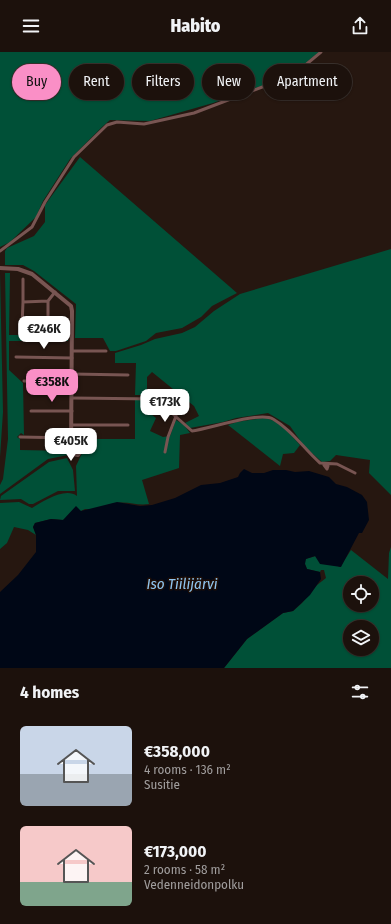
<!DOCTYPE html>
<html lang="en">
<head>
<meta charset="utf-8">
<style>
  :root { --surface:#1c110c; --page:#251a15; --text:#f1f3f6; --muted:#a09d9d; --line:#3a312d; --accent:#fa8fc6 }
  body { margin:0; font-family:"Fira Sans Condensed",sans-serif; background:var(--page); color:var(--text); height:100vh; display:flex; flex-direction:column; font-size:15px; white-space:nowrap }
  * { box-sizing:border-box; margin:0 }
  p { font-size:13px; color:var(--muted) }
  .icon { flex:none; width:22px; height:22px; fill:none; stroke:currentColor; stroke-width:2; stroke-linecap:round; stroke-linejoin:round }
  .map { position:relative; height:616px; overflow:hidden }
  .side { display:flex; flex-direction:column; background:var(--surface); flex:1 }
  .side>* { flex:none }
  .guide { position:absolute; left:12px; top:12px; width:367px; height:36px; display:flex; gap:8px }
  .tools { position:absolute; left:343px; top:524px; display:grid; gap:8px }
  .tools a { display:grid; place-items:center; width:36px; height:36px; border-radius:50%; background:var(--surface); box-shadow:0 1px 3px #0004,0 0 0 1px var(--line); font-size:20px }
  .price { position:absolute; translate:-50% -34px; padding:0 9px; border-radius:8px; background:#fff; color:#222; font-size:13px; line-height:26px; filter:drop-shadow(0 1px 2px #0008) }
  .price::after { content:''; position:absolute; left:50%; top:24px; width:12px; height:9px; margin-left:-6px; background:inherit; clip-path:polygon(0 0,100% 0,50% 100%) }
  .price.selected { background:var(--accent); color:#111 }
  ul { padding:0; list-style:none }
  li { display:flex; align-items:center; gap:12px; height:100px; padding:0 20px }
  li span { display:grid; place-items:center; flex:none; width:112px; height:80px; border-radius:6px; color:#555 }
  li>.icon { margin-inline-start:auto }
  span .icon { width:48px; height:48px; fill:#fffc; stroke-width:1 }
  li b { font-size:17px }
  h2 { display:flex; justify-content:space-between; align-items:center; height:48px; padding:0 20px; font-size:17px }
  .tag { padding:0 14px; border-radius:18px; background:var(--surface); box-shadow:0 1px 3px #0004,0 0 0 1px var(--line); font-size:14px; line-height:36px }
  .tag.selected { background:var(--accent); color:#111 }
  header { display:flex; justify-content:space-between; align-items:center; height:52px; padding:0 20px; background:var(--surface); font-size:18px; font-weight:800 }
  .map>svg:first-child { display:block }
</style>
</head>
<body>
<header><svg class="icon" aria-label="menu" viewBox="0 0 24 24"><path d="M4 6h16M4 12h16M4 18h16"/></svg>Habito<svg class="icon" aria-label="share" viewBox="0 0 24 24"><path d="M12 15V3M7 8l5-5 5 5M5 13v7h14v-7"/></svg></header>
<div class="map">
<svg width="391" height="616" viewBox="0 0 391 616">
  <rect width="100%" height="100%" fill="#261710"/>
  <!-- green -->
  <path fill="#005037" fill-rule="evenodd" d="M0 0H319L297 18 281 27 213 51 150 69 110 68 102 75 70 107 43 149 36 165 10 190 0 195Z
    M80 105 237 241 212 254 201 265 182 276 156 281 146 289 116 299H110L103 286H75L76 252 34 219 23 213H5V199L7 196 34 184 45 170V153Z
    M391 197V443L369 421 370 408 336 403 330 409 322 410 304 394 290 374 268 361 236 366 223 370 190 376 185 371 199 364 194 354 152 320 147 325V343H135L136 311H115V301L141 293 155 287 182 281 195 275 214 259 240 242Z
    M0 221 3 360 0 405Z
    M5 221H10L9 283H31V272H40V284H68V289H9V318L23 331 24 383 21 381 17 385 20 387V398L68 399V403L48 407 0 442V433L3 427 8 387Z
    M135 348H147V359L156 366 150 379 163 385 170 384 176 368 184 373 190 381 180 383 179 416 142 428 149 452C137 454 128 449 117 451 106 452 96 459 85 457L63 468 51 467 35 471 33 475 36 483 28 478 14 475 7 491 0 497V451L19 450 32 456C44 449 65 435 77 444L76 414 84 397 79 387H135Z
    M263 366C277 366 291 383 300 393L294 401 283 402 280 414 228 373 237 370Z
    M67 406 73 418 75 439H58L33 452H29L21 447 0 448 1 444 49 410Z
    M391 495V616H224L247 587 283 561 293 559 302 551 317 533 326 526 324 518H321L320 520 307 517 305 512V507L316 504 340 515 351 498 388 527 389 501ZM350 531H372V553H350ZM350 575H372V597H350Z"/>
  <!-- water -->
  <path fill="#000716" d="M244 417 252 421H264L273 418H286L295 420 309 419 329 425 336 432 347 435 362 443 367 450 369 468 362 481H359L341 515 320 512 315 504 306 507 305 512 307 517 320 520 321 527 310 543 293 559 283 561 247 587 224 616H0V540L18 523 36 500V483L33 475 35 471 51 467 63 468 76 454 81 459 117 450 140 454 152 453 175 446 201 433 220 431 238 425 240 421Z"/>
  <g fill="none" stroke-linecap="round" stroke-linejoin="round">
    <!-- minor -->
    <path stroke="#785552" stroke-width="3" d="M0 199 32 175 45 150 74 105 107 73 117 70 144 72 194 61 286 26 297 20 321 0
      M55 240 48 249V271L58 272
      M23 250V227
      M22 275 23 250 48 249
      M72 299H106
      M16 305 72 306
      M72 322 128 323
      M24 329 72 330
      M72 346 156 347 192 379C209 377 260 359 273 367 292 378 304 397 320 411L337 412 355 421
      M31 359H72
      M72 373H128
      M20 385 72 386
      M165 400 168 385 176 364
      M324 413 327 417 328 414 327 413"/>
    <!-- tertiary -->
    <path stroke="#785552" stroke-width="4" d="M0 216 18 217 32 222 71 254 72 259 71 399 72 402 78 403 81 399 78 392 72 386"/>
  </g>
  <g text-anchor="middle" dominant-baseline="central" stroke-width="3" stroke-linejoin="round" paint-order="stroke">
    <!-- water labels -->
    <g font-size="15" font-style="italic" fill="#91c6f0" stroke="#1d0e07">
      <text x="182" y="532">Iso Tiilijärvi</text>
    </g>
  </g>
</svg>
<div class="tools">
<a><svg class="icon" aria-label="locate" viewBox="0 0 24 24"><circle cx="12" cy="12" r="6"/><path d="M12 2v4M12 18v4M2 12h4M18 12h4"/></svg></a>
<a><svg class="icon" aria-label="layers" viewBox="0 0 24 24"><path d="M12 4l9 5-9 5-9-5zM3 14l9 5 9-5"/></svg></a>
</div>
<b class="price" style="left:44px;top:298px">€246K</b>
<b class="price selected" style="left:52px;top:351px">€358K</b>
<b class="price" style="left:165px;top:371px">€173K</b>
<b class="price" style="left:71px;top:410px">€405K</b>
<div class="guide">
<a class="tag selected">Buy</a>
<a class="tag">Rent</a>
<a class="tag">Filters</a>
<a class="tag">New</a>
<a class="tag">Apartment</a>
</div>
</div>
<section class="side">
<h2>4 homes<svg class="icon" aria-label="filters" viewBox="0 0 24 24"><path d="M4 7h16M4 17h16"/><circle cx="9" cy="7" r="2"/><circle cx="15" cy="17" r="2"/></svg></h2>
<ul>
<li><span style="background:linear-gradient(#c9d6e8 60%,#9aa5b1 0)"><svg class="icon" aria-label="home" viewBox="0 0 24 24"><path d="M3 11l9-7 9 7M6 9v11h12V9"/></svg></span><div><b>€358,000</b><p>4 rooms · 136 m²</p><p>Susitie</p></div></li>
<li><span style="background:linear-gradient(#f6c9c9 70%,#7fa58c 0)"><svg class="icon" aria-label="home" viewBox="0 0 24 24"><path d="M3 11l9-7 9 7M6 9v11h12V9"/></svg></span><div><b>€173,000</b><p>2 rooms · 58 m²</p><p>Vedenneidonpolku</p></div></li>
</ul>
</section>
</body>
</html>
